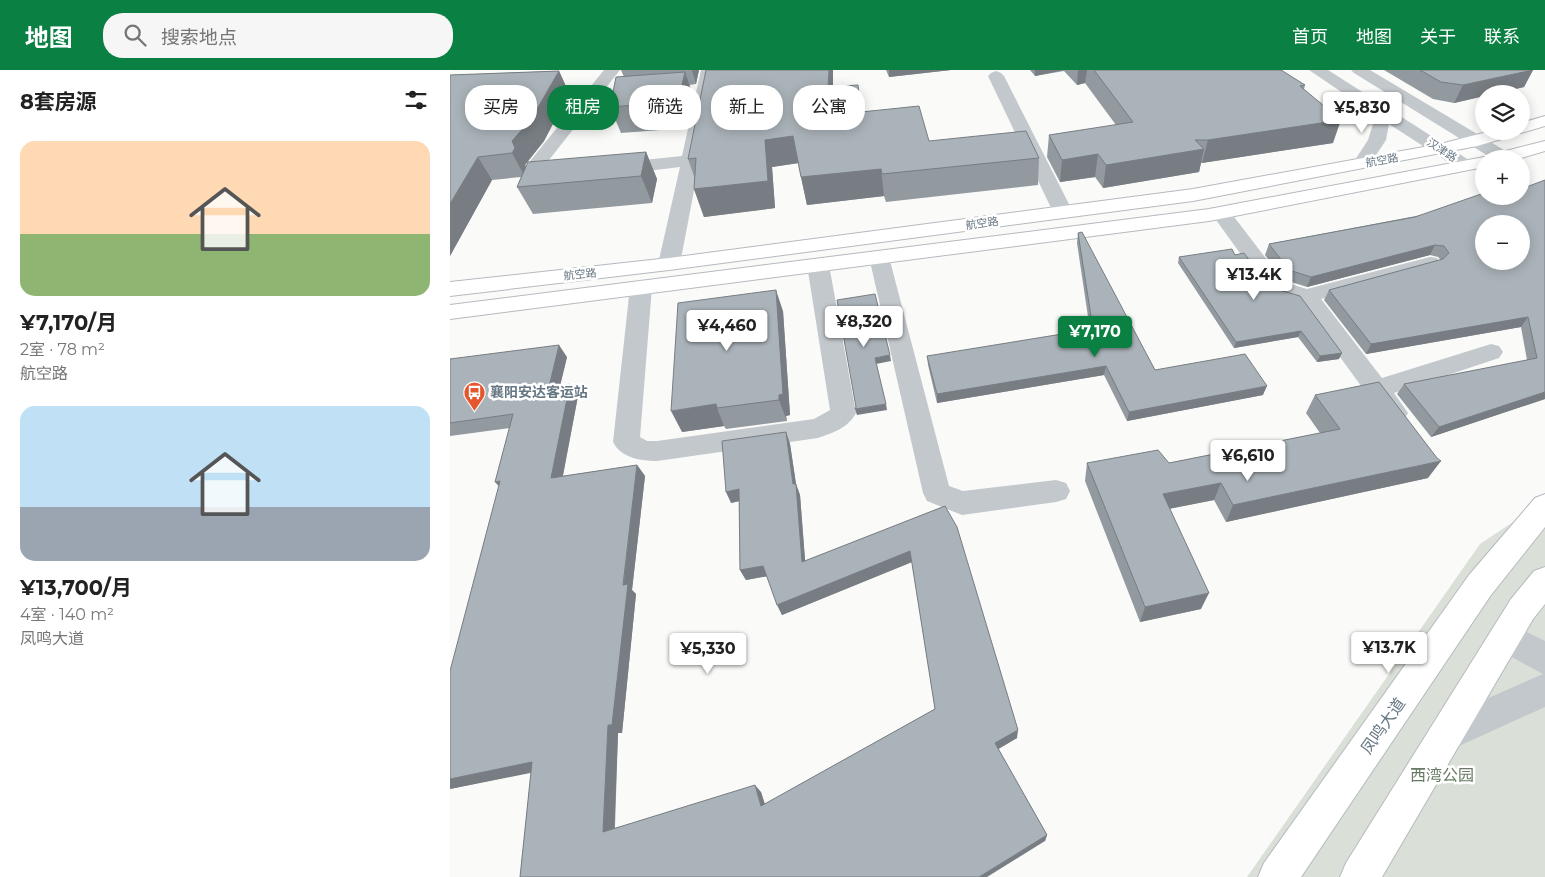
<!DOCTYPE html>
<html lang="zh">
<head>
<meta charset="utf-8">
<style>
  :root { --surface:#fff; --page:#f6f6f6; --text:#222; --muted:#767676; --accent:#0b8043 }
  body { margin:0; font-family:Montserrat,"Noto Sans SC",sans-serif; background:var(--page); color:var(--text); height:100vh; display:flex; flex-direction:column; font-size:19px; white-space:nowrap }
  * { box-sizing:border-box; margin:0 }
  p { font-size:16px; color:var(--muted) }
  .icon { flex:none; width:28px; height:28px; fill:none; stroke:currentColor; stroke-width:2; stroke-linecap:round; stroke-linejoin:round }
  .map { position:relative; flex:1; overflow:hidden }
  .details { display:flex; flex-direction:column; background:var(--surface); width:450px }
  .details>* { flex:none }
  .top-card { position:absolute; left:15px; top:15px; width:475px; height:45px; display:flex; gap:10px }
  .buttons { position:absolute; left:1025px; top:15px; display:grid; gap:10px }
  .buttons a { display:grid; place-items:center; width:55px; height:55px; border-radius:50%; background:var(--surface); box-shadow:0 2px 12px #0003; font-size:25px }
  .price { position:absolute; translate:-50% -42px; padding:0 11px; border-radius:5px; background:#fff; color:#222; font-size:16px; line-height:32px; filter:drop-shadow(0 1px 2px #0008) }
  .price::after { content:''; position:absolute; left:50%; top:30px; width:15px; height:11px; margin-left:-8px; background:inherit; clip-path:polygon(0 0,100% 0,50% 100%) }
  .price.on { background:var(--accent); color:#fff }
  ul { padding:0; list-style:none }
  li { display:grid; align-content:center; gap:10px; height:265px; padding:0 20px }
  li span { display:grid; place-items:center; height:155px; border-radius:15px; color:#555 }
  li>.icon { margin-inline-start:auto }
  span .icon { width:90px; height:90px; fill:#fffc; stroke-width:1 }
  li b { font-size:21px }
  h2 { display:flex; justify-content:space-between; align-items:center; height:60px; padding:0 20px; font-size:21px }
  .pill { padding:0 18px; border-radius:20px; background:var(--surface); box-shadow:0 2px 12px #0003; font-size:18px; line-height:45px }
  .pill.on { background:var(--accent); color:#fff }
  header { display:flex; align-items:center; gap:30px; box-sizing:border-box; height:70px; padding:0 25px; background:var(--accent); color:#fff }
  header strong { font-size:24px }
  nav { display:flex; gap:28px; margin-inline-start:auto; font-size:18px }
  .search { width:350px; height:45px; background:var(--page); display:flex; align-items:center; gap:12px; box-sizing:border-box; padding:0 18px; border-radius:20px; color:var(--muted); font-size:19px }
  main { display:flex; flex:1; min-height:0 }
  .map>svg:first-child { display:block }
</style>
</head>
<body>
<header>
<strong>地图</strong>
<div class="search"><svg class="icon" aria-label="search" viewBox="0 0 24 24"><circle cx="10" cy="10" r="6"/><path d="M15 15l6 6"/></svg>搜索地点</div>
<nav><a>首页</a><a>地图</a><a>关于</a><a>联系</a></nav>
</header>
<main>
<section class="details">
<h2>8套房源<svg class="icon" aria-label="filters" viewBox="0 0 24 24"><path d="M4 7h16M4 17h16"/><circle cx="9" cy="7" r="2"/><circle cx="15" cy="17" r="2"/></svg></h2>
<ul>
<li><span style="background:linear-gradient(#ffd9b3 60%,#8fb573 0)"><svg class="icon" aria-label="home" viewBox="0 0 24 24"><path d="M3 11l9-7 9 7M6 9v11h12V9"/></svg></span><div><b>¥7,170/月</b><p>2室 · 78 m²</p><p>航空路</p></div></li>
<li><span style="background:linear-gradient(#bfe0f5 65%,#9aa5b1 0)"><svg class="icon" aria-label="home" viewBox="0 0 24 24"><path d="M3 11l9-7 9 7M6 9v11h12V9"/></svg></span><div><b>¥13,700/月</b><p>4室 · 140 m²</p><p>凤鸣大道</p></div></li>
</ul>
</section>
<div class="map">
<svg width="1095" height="807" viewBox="0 0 1095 807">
  <rect width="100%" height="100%" fill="#fafaf8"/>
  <!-- green -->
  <path fill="#dadfd7" d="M1095 431V807H797L1030 474Z"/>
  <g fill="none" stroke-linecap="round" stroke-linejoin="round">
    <defs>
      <path id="major" d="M1095 46V56L1071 63 1068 62 1066 65 1027 76 743 131 219 200 0 226V212L219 188 743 119 990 74 1041 61H1071V53Z
        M1095 71V81L1068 89H1034V97L759 151 0 249V235L759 139 1034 87 1038 88 1040 85Z
        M1095 424V457L1041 525 851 807H808L814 793 1019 505 1085 428Z
        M1095 497V534L1083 549 932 807H890L896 793 1061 529 1084 501Z"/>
    </defs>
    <!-- major casing -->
    <use href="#major" stroke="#b5babe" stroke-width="2"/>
    <!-- minor -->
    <path fill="#c3c8cc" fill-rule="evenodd" d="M154 0H170L95 95 98 98 120 100 122 104 120 108 113 110 86 107 76 96Z
      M251 0H267L230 194 226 199 219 200 212 199 208 194 230 97 165 105 159 103 156 99 159 95 165 93 232 86Z
      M859 0H878L1022 92 1025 96 1022 100 1016 101 1010 100 939 54 936 70 918 97 912 98 906 97 903 93 918 70 923 54 915 38Z
      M901 0H920L1059 83 1062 87 1061 89H1043L904 3Z
      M546 1 551 3 554 6 623 142 620 146 613 148 606 146 603 142 538 6 541 3Z
      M771 137 778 139 834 212 857 219 980 187 987 188 991 193 987 198 871 229 932 308 1041 274 1049 276 1053 282 1049 288 944 323 958 343 954 350 945 352 936 350 849 231 818 222 761 143 764 139Z
      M429 181 436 183 439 187 499 416 513 421 606 410 616 413 620 421 616 429 606 432 512 445 477 431 473 423 419 187 422 183Z
      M368 189 376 190 379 195 406 343C398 358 383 363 368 368L207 391C191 391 171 388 163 372L180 217 183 212 191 210 199 212 202 217 190 367 197 371H207L364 349 380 340 357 195 360 190Z
      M1056 552 1095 571V637L998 681 986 675 980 663 986 651 1093 604 1045 578 1040 567 1045 556Z"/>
    <!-- major -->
    <use href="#major" fill="#fff" fill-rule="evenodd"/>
  </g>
  <!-- wall -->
  <path fill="#929a9f" d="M171 0H249L246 14 239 15 244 28 237 58 171 63 160 37 174 7Z
    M436 0H501L439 7Z
    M580 0H831L855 15 854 19 883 73 751 93 749 102 653 118 645 107 610 112 597 87 599 65 666 55 635 13 627 15 614 1 585 6Z
    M934 0H1083L1074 17 1004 33 983 29Z
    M109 1 119 23 94 71 75 95 76 97 196 82 207 109 202 133 83 144 67 117 71 107 42 110 0 186V5Z
    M383 17 412 41 479 71 589 88 588 115 436 132 434 126 357 135 348 93 322 97 325 138 254 147 244 119 245 109 238 89Z
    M1071 126 1095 329 981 367 947 324 954 314 1077 290 1071 257 916 284 874 230 879 220 991 190 988 187 980 185 857 217 835 210 815 185 819 174Z
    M628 163 705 300 813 325 677 351 654 305 487 333 478 295 477 286 640 260 627 173Z
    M785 185 819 217 889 289 867 292 848 267 784 278 728 193 729 187Z
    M333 241 340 345 336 346 337 351 276 359 274 356 232 362Z
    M117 287 110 315 120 314 128 326 113 406 187 395 195 406 182 520 186 524 172 663H168L165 758 311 722 315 734 485 639 462 492 332 545 317 506 296 510 290 500 289 431 281 433 336 362 340 374 346 414 350 425 355 491 495 436 567 668 548 679 597 765 595 771 70 807 81 702 0 719 49 416 60 358 0 366V289Z
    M865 325 978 408 776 452 764 430 719 439 751 539 690 552 635 411 637 393H719L870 363 856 343Z"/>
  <!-- shaded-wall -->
  <path fill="#777d82" d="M242 0H249L246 14Z
    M379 0H383V43L378 17Z
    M439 0H501L439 7Z
    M585 0H614L585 6Z
    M628 0H637L635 13 627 15Z
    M1083 0 1074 17 1044 24H1034V26L1004 33 1013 15Z
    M109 1 119 23 94 71 75 95 78 101 75 107 62 83V71Z
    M235 2 244 28 237 58 228 32Z
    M408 15 412 41 411 42Z
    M891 50 883 73 752 93 758 70Z
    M343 66 349 93 322 97 325 138 254 147 244 119 315 70Z
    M754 79 749 102 653 118 656 95Z
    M196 82 207 109 202 133 191 106Z
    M648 84 645 107 610 112 612 90Z
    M28 87 42 110 0 186V134Z
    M431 99 434 126 357 135 351 107Z
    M985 175 980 185 857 217 861 207Z
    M326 220 333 241 340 345 336 346 337 351 329 330V325Z
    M1078 247 1071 257 916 284 921 274Z
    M851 261 848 267 784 278 786 272Z
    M109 275 117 287 107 329 99 317Z
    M892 283 889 289 867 292 870 286Z
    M440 285 441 291 426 294 425 288Z
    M656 296 654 305 487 333V324Z
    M120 314 128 326 110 420 101 408Z
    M817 316 813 325 677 351 679 342Z
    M1095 322V329L981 367 989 357Z
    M266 334 267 338 274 356 232 362 221 341Z
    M436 334 437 340 407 345 405 339Z
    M336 362 340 374 346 414 350 425 356 502 352 492 343 414Z
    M991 391 978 408 776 452 783 435Z
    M187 395 195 406 182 520 186 524 172 663H168L164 767 153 762 158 655Z
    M50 411 55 423 45 412Z
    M771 413 764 430 707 441 713 424Z
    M289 419 294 430 281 433 276 422Z
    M460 481 462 492 332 545 327 535Z
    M313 496 319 506 296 510 290 500Z
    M759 523 751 539 690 552 695 537Z
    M568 660 567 668 545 681V673Z
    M82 692 95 700 0 719V709Z
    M305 715 311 722 317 742 311 736Z
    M597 765 595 771 537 807H529Z"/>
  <!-- building -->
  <path fill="#aab3b9" stroke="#777d82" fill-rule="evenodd" d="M256 0H379L378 17 408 15 411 42 469 36 479 71 576 61 589 88 432 104 431 99 351 107 343 66 315 70 318 111 244 119 246 88 238 89Z
    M644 0H831L855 15 850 16 891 50 758 70H745L754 79 656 95 648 84 612 90 599 65 683 52Z
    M970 0H1083L1013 15 991 12Z
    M109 1 82 48 62 71 65 78 62 83 28 87 0 134V5Z
    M235 2 228 32 160 37 166 7Z
    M196 82 191 106 67 117 78 92Z
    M1095 110V322L989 357 954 314 1087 288 1078 247 921 274 879 220 993 189 999 183 994 176 985 175 861 207 839 200 819 174 965 147 1034 123V126H1071V119ZM1034 154H1071V191H1034Z
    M632 162 705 300 795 284 817 316 679 342 656 296 487 324 477 286 643 259 628 163Z
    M782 179 785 185 794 183 819 217 850 226 892 283 870 286 851 261 786 272 729 187Z
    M326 220 333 324 329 325V330L267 338 266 334 221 341 228 233Z
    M425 224 440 285 425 288 436 334 405 339 406 337 387 230Z
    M109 275 99 317 120 314 101 408 187 395 173 515 178 514 162 655H158L153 762 305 715 311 736 485 639 460 481 327 535 313 496 290 500 289 419 276 422 272 371 336 362 343 414H346L352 492 495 436 507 457 568 660 545 673 597 765 529 807H70L82 692 0 709V601L50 411 45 412 63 344 0 353V289Z
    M929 312 987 388 991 391 783 435 771 413 713 424 759 523 695 537 637 393 708 380 719 393 890 359 865 325Z"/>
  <!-- icons -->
  <defs>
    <symbol id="bus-pin" viewBox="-11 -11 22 30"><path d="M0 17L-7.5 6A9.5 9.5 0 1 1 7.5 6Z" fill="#e4572e" stroke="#fff"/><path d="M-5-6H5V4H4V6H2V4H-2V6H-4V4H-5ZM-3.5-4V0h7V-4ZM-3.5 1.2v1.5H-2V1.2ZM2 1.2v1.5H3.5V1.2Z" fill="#fff"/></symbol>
  </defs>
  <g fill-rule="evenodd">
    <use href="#bus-pin" x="12" y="310" width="25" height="34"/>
  </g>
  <g text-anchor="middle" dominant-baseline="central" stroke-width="5" stroke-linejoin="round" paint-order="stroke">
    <!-- far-street labels -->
    <g font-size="11" fill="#657683" stroke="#fff">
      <text transform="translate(992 80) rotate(33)">汉津路</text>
      <text transform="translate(932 90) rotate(-10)">航空路</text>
      <text transform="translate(532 153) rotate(-8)">航空路</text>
      <text transform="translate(130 204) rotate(-6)">航空路</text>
    </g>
    <!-- poi labels -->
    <g font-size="14" font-weight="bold" fill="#657683" stroke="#fff" text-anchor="start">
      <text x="40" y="322">襄阳安达客运站</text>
    </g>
    <!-- near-street labels -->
    <g font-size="16" fill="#657683" stroke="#fff">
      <text transform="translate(933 656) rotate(-55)">凤鸣大道</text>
    </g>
    <!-- near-park labels -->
    <g font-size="16" fill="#687a64" stroke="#fff">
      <text x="992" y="705">西湾公园</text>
    </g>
  </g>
</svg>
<div class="buttons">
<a><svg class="icon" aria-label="layers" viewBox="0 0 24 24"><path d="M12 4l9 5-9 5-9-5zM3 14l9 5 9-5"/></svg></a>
<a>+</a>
<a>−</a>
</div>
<b class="price" style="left:912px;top:64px">¥5,830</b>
<b class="price" style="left:804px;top:231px">¥13.4K</b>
<b class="price" style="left:414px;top:278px">¥8,320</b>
<b class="price" style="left:277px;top:282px">¥4,460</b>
<b class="price on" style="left:645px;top:288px">¥7,170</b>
<b class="price" style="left:798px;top:412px">¥6,610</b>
<b class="price" style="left:939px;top:604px">¥13.7K</b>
<b class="price" style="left:258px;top:605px">¥5,330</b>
<div class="top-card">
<a class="pill">买房</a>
<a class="pill on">租房</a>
<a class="pill">筛选</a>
<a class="pill">新上</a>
<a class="pill">公寓</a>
</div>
</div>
</main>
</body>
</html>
